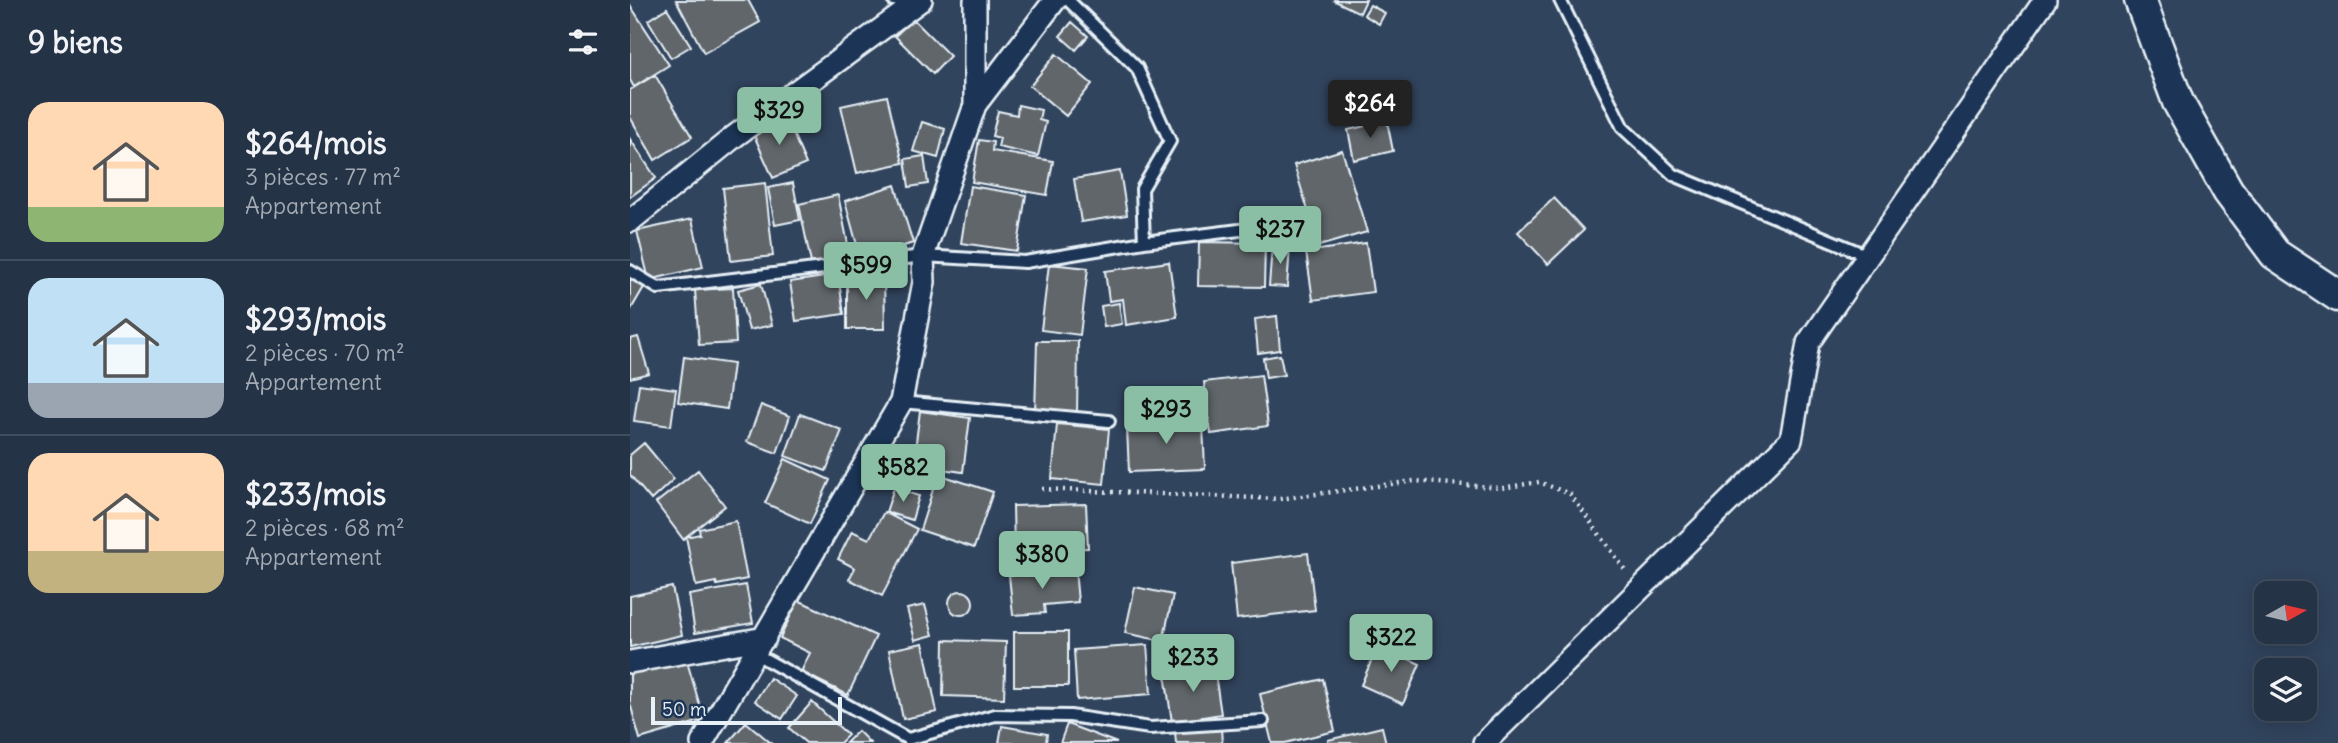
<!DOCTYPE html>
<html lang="fr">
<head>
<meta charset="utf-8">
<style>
  :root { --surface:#253346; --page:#2d3b4d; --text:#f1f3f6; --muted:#a3aab3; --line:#424e5f; --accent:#8abfa5 }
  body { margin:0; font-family:Delius,sans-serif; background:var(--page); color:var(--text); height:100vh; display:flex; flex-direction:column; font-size:26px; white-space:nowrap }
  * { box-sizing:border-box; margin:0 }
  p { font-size:23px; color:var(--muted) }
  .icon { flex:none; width:38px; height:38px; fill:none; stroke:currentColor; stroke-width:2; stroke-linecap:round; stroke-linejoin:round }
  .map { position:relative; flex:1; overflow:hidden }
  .side { display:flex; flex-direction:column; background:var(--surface); width:630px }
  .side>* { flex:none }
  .needle { width:46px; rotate:82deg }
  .tools { position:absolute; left:1624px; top:581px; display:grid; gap:14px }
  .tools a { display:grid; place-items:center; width:63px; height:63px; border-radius:14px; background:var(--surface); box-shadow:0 4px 18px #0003,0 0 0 2px var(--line); font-size:35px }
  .scale { position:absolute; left:21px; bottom:18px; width:191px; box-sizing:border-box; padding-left:7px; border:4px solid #e8f1f8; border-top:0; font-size:19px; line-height:24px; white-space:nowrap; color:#e8f1f8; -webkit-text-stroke:5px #1d3557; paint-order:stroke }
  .price { position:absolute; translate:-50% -60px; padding:0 16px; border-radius:7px; background:var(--accent); color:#111; font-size:23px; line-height:46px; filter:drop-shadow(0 2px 4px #0008) }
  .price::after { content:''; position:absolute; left:50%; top:42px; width:21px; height:16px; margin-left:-10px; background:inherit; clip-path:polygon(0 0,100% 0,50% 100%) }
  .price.current { background:#222; color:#fff }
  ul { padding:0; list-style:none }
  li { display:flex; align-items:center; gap:21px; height:175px; padding:0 28px }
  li+li { border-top:2px solid var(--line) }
  li span { display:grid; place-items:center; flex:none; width:196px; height:140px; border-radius:21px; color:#555 }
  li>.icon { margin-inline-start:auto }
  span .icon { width:84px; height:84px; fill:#fffc; stroke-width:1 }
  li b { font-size:30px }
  h2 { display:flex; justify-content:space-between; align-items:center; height:84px; padding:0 28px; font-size:30px }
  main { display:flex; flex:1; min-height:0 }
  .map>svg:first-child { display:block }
</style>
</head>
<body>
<main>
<section class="side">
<h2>9 biens<svg class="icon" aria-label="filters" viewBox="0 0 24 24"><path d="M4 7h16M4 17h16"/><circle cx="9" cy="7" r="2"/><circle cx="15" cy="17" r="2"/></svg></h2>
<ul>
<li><span style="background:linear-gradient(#ffd9b3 75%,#8fb573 0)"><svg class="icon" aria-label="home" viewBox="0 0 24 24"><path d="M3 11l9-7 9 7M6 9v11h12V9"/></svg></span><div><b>$264/mois</b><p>3 pièces · 77 m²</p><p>Appartement</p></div></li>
<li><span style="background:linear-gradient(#bfe0f5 75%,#9aa5b1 0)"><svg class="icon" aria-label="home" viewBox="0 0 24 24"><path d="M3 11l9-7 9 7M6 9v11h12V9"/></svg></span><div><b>$293/mois</b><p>2 pièces · 70 m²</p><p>Appartement</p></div></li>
<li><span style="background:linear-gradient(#ffd9b3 70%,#c2b280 0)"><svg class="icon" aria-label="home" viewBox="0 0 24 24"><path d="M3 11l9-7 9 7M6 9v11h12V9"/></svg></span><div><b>$233/mois</b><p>2 pièces · 68 m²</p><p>Appartement</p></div></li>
</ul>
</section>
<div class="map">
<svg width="1708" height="743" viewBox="0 0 1708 743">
  <rect width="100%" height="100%" fill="#31445d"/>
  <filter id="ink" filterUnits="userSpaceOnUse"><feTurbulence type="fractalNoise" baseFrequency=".0143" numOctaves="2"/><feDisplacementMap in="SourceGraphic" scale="14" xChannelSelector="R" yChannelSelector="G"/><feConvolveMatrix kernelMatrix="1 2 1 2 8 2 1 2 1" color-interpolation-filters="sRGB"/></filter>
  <g filter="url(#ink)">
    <!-- building -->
    <path fill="#60666b" stroke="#e8f1f8" stroke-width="2" d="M46 0H118L130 22 74 53Z
      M703 0H736L730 13Z
      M0 5 39 65 4 87 0 80Z
      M740 5 755 13 749 24 734 15Z
      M37 8 61 46 41 58 18 20Z
      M283 19 320 56 303 74 265 36Z
      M442 22 458 36 446 50 430 36Z
      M426 54 462 84 436 116 400 86Z
      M25 75 62 137 25 160 0 117V90Z
      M257 96 273 163 227 173 211 106Z
      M388 105 411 110 409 120 416 122 408 156 368 147 370 138 362 136 368 111 387 115Z
      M156 117 176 164 143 178 122 131Z
      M757 121 763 151 724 160 718 130Z
      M292 122 315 129 308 158 283 151Z
      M0 139 26 178 0 197Z
      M349 140 363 142 362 151 423 161 417 195 342 182Z
      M712 150 737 232 689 246 664 165Z
      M294 156 298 184 279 187 275 159Z
      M490 171 497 215 451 222 444 179Z
      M135 183 143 256 101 261 93 188Z
      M163 183 170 220 145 225 138 188Z
      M265 185 283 243 231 260 215 201Z
      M340 186 396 195 387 251 331 243Z
      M208 195 221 259 182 268 169 204Z
      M924 198 954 230 918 264 888 232Z
      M62 219 73 267 19 280 7 231Z
      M569 242 635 243 634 287 568 286Z
      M736 243 743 292 683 300 676 252Z
      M642 246 660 247 657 287 639 286Z
      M539 262 547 317 496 325 493 299 479 301 475 271Z
      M419 264 458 268 450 335 411 330Z
      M217 274 254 275 255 329H217Z
      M208 275 214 314 166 321 160 282Z
      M0 279 14 287 0 311Z
      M131 284 142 325 119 330 108 290Z
      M103 288 106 343 69 345 65 290Z
      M489 303 492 324 474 327 471 306Z
      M647 316 650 350 628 353 625 319Z
      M8 337 19 373 0 378V339Z
      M407 341H448L447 415 405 414Z
      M650 355 654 375 636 378 633 358Z
      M54 357 103 364 97 409 48 402Z
      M631 375 638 426 581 434 574 382Z
      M9 384 46 389 41 426 4 421Z
      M131 405 160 416 147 453 117 442Z
      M290 411 340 418 333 472 283 465Z
      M170 414 212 430 196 471 155 456Z
      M558 418 559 426 573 425 575 469 499 472 497 428H515V420Z
      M427 424 479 429 474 484 422 479Z
      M14 443 44 479 21 500 0 475V455Z
      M155 459 200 480 180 524 135 503Z
      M68 470 95 506 53 539 26 503Z
      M308 474 363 492 344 548 290 530Z
      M264 488 289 496 282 520 256 512Z
      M456 504 458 548 384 550 383 506Z
      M254 512 287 529 252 596 219 579 225 568 208 559 222 531 239 539Z
      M106 521 117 579 87 585 86 582 66 586 56 537 70 534 69 529Z
      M678 553 685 610 607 619 601 563Z
      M445 569 448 602 414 605 415 613 383 615 379 575Z
      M116 585 123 623 65 633 59 595Z
      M42 587 52 635 0 647V596Z
      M505 587 543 595 533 641 495 633Z
      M319 603a12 12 0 1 1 24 0a12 12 0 1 1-24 0Z
      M168 600 246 636 218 695 171 672 180 653 150 638Z
      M295 605 303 635 285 640 277 609Z
      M384 632H438V686H384Z
      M314 640 376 642 374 698 313 696Z
      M293 643 307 712 273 719 259 650Z
      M517 645 521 694 447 700 444 650Z
      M748 645 790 664 773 704 731 685Z
      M56 658 74 720 10 739 0 703V674Z
      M584 667 591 714 542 722 535 674Z
      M140 678 167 696 152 719 125 701Z
      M693 679 705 731 655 743H642L630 694Z
      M182 702 218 735 210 743H176L159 728Z
      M116 722 141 743H98Z
      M437 724 487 743H430Z
      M372 726 417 734 416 743H369Z
      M752 727 756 743H698V740Z
      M591 728 592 743H546L545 732Z
      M228 731 240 743H216Z"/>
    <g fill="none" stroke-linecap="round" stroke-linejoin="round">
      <defs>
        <path id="lane" d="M263 0 284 5
          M438 0 507 68 540 141 512 189 514 242
          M930 0 993 128 1044 175 1238 256
          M0 271 28 288 293 256 395 262 514 242 649 225
          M271 402 479 421
          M126 654 278 739 365 715 440 716 520 728 633 721"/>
        <path id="street" d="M345 105 425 0
          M0 221 105 136 291 0
          M0 662 135 638
          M72 743 271 402 294 282 293 256 345 105V0
          M854 743 1161 440 1178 343 1415 0"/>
        <path id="secondary" d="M1510 0 1548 102 1598 191 1645 254 1708 296"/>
      </defs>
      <!-- lane casing -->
      <use href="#lane" stroke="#e8f1f8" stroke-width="16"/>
      <!-- street casing -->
      <use href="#street" stroke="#e8f1f8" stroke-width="26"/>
      <!-- secondary casing -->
      <use href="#secondary" stroke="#e8f1f8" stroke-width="35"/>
      <!-- path -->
      <path stroke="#e8f1f8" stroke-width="4.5" stroke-dasharray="2 5" stroke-linecap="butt" d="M412 489 649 499 784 481 872 488 909 482 940 494 997 572"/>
      <!-- lane -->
      <use href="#lane" stroke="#1d3557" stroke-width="10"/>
      <!-- street -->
      <use href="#street" stroke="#1d3557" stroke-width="21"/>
      <!-- secondary -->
      <use href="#secondary" stroke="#1d3557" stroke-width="30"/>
    </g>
  </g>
</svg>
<div class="tools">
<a><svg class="needle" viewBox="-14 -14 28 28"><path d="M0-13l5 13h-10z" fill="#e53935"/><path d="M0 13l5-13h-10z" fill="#a3aab3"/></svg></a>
<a><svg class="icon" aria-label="layers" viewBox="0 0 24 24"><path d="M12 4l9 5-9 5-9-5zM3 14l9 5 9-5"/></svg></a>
</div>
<div class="scale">50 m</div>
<b class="price current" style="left:740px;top:140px">$264</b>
<b class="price" style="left:149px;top:147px">$329</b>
<b class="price" style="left:650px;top:266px">$237</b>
<b class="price" style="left:236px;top:302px">$599</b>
<b class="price" style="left:536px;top:446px">$293</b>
<b class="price" style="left:273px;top:504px">$582</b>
<b class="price" style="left:412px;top:591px">$380</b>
<b class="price" style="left:761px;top:674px">$322</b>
<b class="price" style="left:563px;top:694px">$233</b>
</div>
</main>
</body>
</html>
